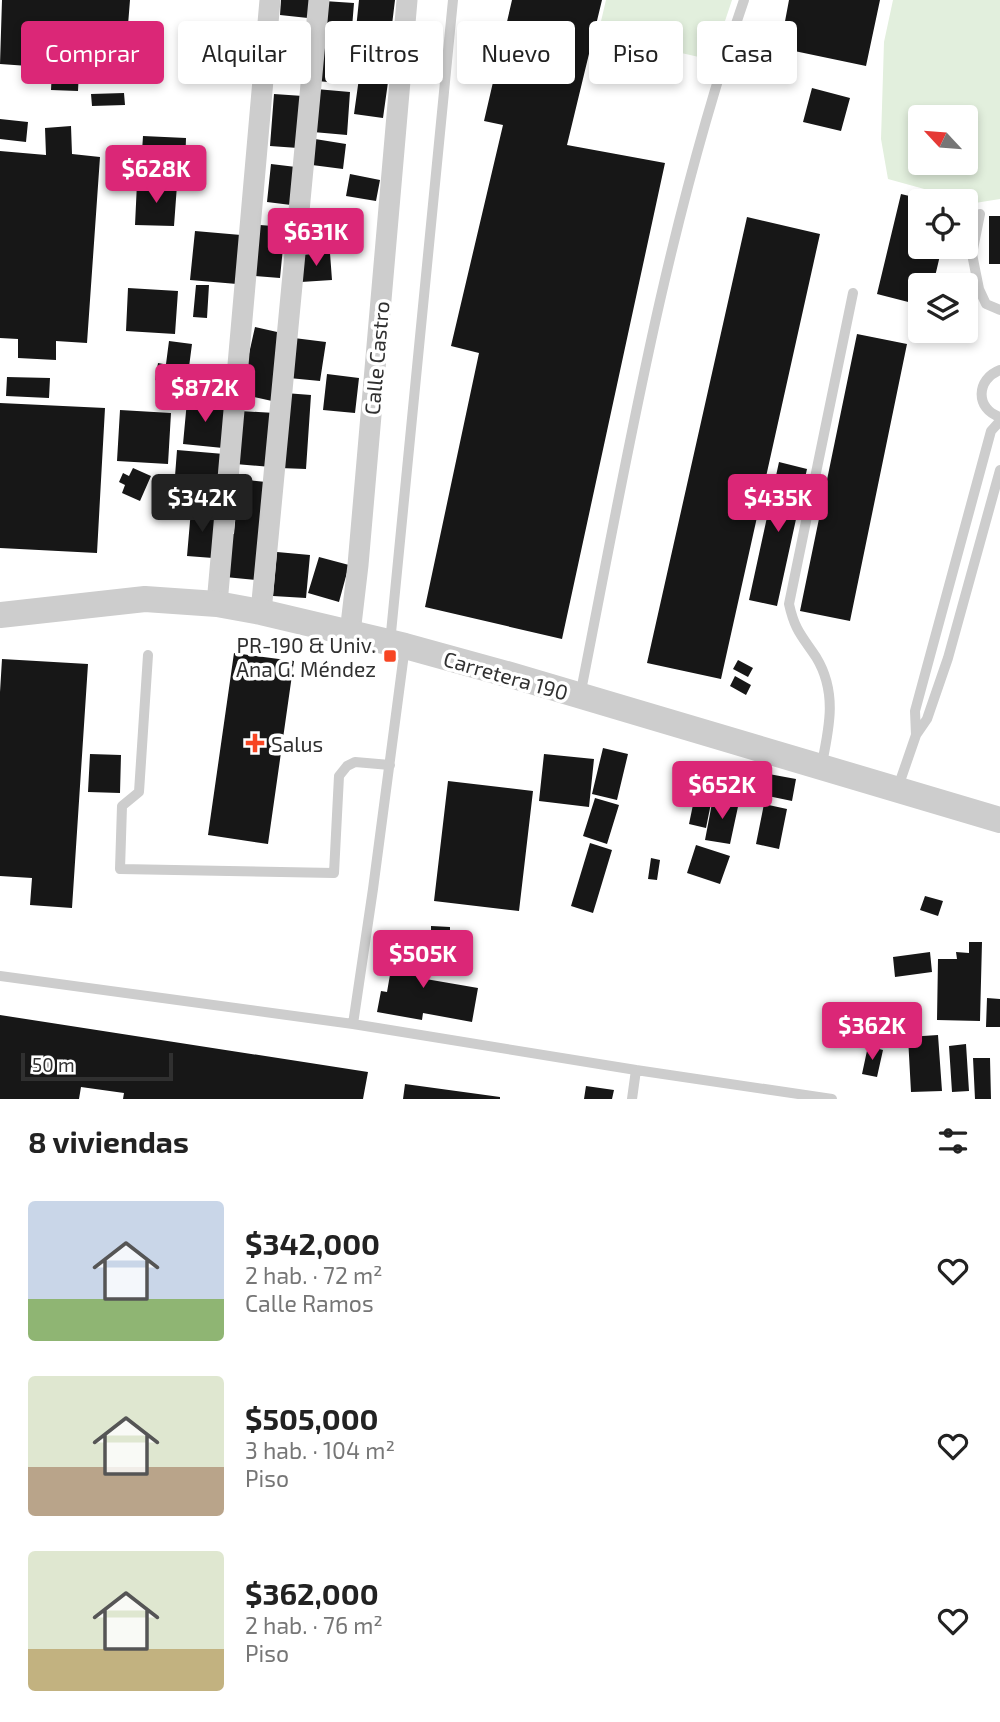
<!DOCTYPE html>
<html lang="es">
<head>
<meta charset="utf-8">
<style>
  :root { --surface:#fff; --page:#f6f6f6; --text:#222; --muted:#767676; --accent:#db2777 }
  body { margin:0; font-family:"Exo 2",sans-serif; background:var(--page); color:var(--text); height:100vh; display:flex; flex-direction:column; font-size:26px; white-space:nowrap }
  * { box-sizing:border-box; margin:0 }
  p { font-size:23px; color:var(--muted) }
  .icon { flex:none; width:38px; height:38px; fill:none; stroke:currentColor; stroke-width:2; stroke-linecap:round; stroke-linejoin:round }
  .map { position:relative; height:1099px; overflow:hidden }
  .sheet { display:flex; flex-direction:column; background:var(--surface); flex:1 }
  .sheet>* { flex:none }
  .banner { position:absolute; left:21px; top:21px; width:959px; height:63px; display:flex; gap:14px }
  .needle { width:46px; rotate:296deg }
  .tools { position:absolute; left:908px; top:105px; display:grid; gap:14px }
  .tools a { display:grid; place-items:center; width:70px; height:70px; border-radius:7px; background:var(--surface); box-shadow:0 4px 10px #0003; font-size:35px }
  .scale { position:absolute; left:21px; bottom:18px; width:152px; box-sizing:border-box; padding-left:7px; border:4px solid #303030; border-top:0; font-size:19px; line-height:24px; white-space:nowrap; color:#303030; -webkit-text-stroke:5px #fff; paint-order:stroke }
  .price { position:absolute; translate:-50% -60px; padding:0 16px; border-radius:7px; background:var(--accent); color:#fff; font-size:23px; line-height:46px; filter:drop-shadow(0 2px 4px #0008) }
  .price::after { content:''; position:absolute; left:50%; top:42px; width:21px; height:16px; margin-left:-10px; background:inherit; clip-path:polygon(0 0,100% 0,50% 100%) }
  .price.active { background:#222; color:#fff }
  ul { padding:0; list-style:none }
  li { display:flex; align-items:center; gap:21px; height:175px; padding:0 28px }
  li span { display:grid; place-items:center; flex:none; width:196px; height:140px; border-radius:7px; color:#555 }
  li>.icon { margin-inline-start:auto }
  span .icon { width:84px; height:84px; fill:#fffc; stroke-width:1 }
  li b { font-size:30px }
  h2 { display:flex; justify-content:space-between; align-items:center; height:84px; padding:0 28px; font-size:30px }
  .pill { padding:0 24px; border-radius:7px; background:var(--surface); box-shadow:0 4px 10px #0003; font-size:24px; line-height:63px }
  .pill.active { background:var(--accent); color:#fff }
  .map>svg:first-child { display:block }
</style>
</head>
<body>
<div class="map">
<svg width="1000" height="1099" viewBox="0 0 1000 1099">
  <rect width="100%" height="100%" fill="#fff"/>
  <!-- green -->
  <path fill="#e2efdd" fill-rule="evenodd" d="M606 0H732L712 60 598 34Z
    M893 0H1000V199L975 203 888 179 881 139 884 42ZM920 117H966V163H920Z"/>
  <!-- building -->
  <path fill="#171717" d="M2 0H130L126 50H115L113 72 79 70 78 91 51 90 52 69H71L0 64Z
    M281 0H310L308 18 280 15Z
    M359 0H395L391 33 356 29Z
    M512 0H602L567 145 665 163 562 639 425 607 479 353 451 346 503 125 484 121Z
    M789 0H880L866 66 780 48Z
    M324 1 354 3 351 40 322 38Z
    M280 21 307 23 303 62 276 59Z
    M320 43 353 45 350 84 317 81Z
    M359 78 388 82 383 118 354 114Z
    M812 88 850 98 841 131 803 122Z
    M316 89 350 92 347 135 313 132Z
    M124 93 125 105 92 106 91 94Z
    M274 94 303 96 298 148 270 146Z
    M0 119 28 122 26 142 0 139Z
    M71 126 72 154 100 157 87 343 56 341V360L18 358V339L0 338V151L46 155 45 128Z
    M143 136 186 138 185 169 141 167Z
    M315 139 346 144 343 169 312 165Z
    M271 164 296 167 291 205 267 202Z
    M350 174 380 180 376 201 346 196Z
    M137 183 177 185 174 226 135 225Z
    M901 194 926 200 920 201V247H942L933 285H920V305L877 294Z
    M989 216H1000V264H989Z
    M747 217 820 234 721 679 647 663Z
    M260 225 285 227 280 278 255 276Z
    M305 225 342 229 339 253 302 249Z
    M195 231 241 235 237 284 190 280Z
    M330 253 332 280 301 282 299 255Z
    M196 285H209L207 318 193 317Z
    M128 288 178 291 175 334 126 331Z
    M255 327 286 334 272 401 240 394Z
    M857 334 907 344 850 621 800 611Z
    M294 338 326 342 320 381 289 378Z
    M169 341 192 344 189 367 166 364Z
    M158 363 212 373 209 390 198 388 197 393 162 387 163 382 155 380Z
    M327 374 359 378 355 413 323 410Z
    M7 377 50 378 49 398 6 396Z
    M285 393 311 395 306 469 280 468Z
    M187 401 227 405 223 448 183 444Z
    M0 403 105 408 97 553 0 548Z
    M120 410 171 413 168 464 117 461Z
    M240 411 275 413 271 467 235 464Z
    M177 450 224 454 222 480 175 476Z
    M779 462 807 469 777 606 749 600Z
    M133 468 151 476 140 501 122 493 125 485 119 482 123 473 129 476Z
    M239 479 266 482 257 580 225 577 229 534H234Z
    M191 510 216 511 213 558 187 556Z
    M277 552 310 555 306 598 273 596Z
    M319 557 349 565 339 602 308 593Z
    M234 653 294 661 268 844 208 835Z
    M2 659 88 664 72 908 30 905 32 878 0 876V692Z
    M738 660 753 668 748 677 733 669Z
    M735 676 751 685 746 695 730 686Z
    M603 748 628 754 617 800 592 794Z
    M90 754 121 755 120 793 88 792Z
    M544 754 594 759 589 807 539 801Z
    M703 765 720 770 713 797 696 792Z
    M752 771 796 779 792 801 748 792Z
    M448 781 533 791 519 911 434 901Z
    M695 795 712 798 706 828 689 824Z
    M595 798 619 805 607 844 583 836Z
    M713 798 739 802 730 844 705 840Z
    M764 804 787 809 779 849 756 844Z
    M590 843 612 850 593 913 571 906Z
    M696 845 730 856 720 884 687 873Z
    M651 858 660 860 657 880 648 879Z
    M925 896 943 901 938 916 920 910Z
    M431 926 450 927V942L431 941Z
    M396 940 426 945 420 978 478 988 472 1022 423 1013 422 1020 377 1012 381 991 387 992Z
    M969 942H982L980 1021 937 1020 938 959H957L956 952 969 953Z
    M930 952 932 972 895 977 893 957Z
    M987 998 1000 999V1027H986Z
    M0 1015 368 1072 363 1099H123L124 1093 81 1087 79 1099H0Z
    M938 1035 942 1091 911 1092 908 1037Z
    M966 1044 969 1091 952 1092 949 1046Z
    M868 1046 883 1050 877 1077 862 1074Z
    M973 1058H990L991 1099H975Z
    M405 1084 500 1097V1099H403Z
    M586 1086 614 1090 612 1099H584Z"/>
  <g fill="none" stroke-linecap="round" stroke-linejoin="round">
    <!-- service -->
    <path stroke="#cdcdcd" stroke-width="10" d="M980 214 972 254 979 289 986 304 1000 310
      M1000 370C976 379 975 409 1000 417
      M390 643 453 0
      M148 655 139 792 122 806 120 869 334 873 339 776 347 766 355 762 390 765
      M580 696C626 463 666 226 744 0
      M916 735 915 711 991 431 1000 421
      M821 768C829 729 838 693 816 657 802 636 795 631 789 604L853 293
      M897 790 916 735 927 719 948 658 1000 470
      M0 976 353 1024 373 889 405 646
      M353 1024 636 1070 632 1099
      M636 1070 832 1099"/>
    <!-- minor -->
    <path stroke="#cdcdcd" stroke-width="21" d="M217 604 270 0
      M261 612 319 0
      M350 633 358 565 407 0"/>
    <!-- tertiary -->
    <path stroke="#cdcdcd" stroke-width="26" d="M0 615 145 599 217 604 261 612 405 646 514 676 1000 820"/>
  </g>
  <!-- markers -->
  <g fill="#f74523" stroke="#fff" stroke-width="2.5">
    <rect x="383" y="649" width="14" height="14" rx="3.5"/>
    <path d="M251.5 732.5h7v7h7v7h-7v7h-7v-7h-7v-7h7z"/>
  </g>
  <g text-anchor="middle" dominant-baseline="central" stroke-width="7" stroke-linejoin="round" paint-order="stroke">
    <!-- street labels -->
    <g font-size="21" fill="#303030" stroke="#fff">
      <text transform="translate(376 358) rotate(-85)">Calle Castro</text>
      <text transform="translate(506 675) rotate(16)">Carretera 190</text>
    </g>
    <!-- poi labels -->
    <g font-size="21" fill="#303030" stroke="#fff" text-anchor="end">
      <text x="376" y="644">PR-190 &amp; Univ.<tspan x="376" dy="24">Ana G. Méndez</tspan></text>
      <text x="271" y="743" text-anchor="start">Salus</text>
    </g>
  </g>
</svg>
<div class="tools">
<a><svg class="needle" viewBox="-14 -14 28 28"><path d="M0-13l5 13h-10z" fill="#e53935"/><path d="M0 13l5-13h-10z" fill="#767676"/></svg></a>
<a><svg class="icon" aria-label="locate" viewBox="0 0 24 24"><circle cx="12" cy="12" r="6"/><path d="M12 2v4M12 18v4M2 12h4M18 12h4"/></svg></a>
<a><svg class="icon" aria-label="layers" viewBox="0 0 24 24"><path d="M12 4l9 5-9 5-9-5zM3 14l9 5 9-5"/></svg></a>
</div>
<div class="scale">50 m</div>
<b class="price" style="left:156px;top:205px">$628K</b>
<b class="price" style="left:316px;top:268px">$631K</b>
<b class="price" style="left:205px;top:424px">$872K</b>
<b class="price active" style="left:202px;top:534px">$342K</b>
<b class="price" style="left:778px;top:534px">$435K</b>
<b class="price" style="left:722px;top:821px">$652K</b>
<b class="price" style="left:423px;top:990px">$505K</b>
<b class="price" style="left:872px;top:1062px">$362K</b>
<div class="banner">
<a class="pill active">Comprar</a>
<a class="pill">Alquilar</a>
<a class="pill">Filtros</a>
<a class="pill">Nuevo</a>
<a class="pill">Piso</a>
<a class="pill">Casa</a>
</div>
</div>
<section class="sheet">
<h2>8 viviendas<svg class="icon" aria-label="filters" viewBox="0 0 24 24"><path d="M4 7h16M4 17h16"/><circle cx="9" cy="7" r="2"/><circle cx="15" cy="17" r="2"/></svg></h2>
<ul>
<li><span style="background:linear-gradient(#c9d6e8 70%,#8fb573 0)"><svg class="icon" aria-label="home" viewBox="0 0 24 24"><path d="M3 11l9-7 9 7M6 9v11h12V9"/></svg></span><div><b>$342,000</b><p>2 hab. · 72 m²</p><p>Calle Ramos</p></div><svg class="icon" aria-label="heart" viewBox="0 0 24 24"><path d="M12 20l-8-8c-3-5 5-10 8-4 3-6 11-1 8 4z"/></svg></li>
<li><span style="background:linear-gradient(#dfe7d0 65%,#b9a48a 0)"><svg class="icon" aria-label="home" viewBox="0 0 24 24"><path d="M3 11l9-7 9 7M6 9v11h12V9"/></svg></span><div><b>$505,000</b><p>3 hab. · 104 m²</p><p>Piso</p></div><svg class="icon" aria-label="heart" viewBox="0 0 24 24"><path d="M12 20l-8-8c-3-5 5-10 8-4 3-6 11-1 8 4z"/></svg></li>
<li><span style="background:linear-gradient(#dfe7d0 70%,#c2b280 0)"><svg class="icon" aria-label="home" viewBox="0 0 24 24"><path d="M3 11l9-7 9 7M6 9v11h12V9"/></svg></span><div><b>$362,000</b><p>2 hab. · 76 m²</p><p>Piso</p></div><svg class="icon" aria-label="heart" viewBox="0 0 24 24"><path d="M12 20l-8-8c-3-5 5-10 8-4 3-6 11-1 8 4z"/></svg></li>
</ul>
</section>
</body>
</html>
